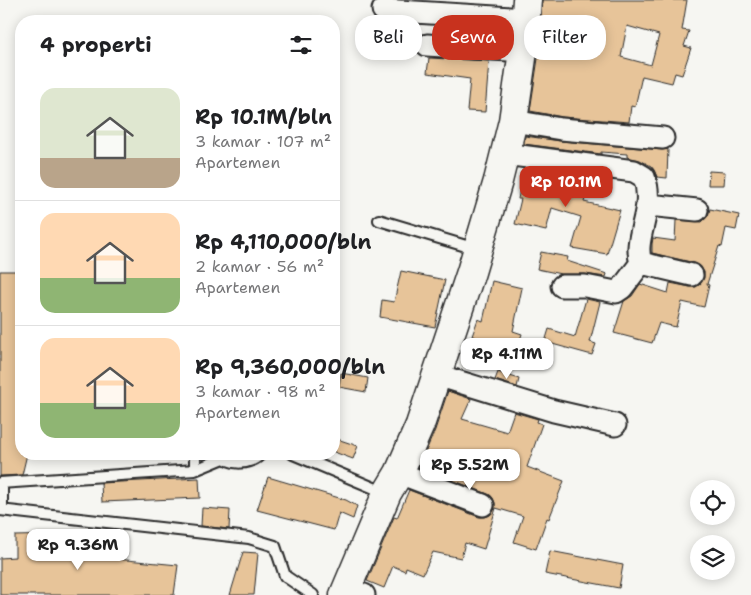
<!DOCTYPE html>
<html lang="id">
<head>
<meta charset="utf-8">
<style>
  :root { --surface:#fff; --page:#f2f2f2; --text:#202124; --muted:#757577; --line:#e0e0e0; --accent:#c8321e }
  body { margin:0; font-family:"Shantell Sans",sans-serif; background:var(--page); color:var(--text); height:100vh; display:flex; flex-direction:column; font-size:19px; white-space:nowrap }
  * { box-sizing:border-box; margin:0 }
  p { font-size:16px; color:var(--muted) }
  .icon { flex:none; width:28px; height:28px; fill:none; stroke:currentColor; stroke-width:2; stroke-linecap:round; stroke-linejoin:round }
  .map { position:relative; flex:1; overflow:hidden }
  .sheet { position:absolute; left:15px; top:15px; width:325px; height:445px; display:flex; flex-direction:column; background:var(--surface); border-radius:20px; box-shadow:0 2px 12px #0003 }
  .sheet>* { flex:none }
  .banner { position:absolute; left:355px; top:15px; width:320px; height:45px; display:flex; gap:10px }
  .fabs { position:absolute; left:690px; top:480px; display:grid; gap:10px }
  .fabs a { display:grid; place-items:center; width:45px; height:45px; border-radius:50%; background:var(--surface); box-shadow:0 2px 12px #0003; font-size:25px }
  .price { position:absolute; translate:-50% -42px; padding:0 11px; border-radius:10px; background:#fff; color:#222; font-size:16px; line-height:32px; filter:drop-shadow(0 1px 2px #0008) }
  .price::after { content:''; position:absolute; left:50%; top:30px; width:15px; height:11px; margin-left:-8px; background:inherit; clip-path:polygon(0 0,100% 0,50% 100%) }
  .price.active { background:var(--accent); color:#fff }
  ul { padding:0; list-style:none }
  li { display:flex; align-items:center; gap:15px; height:125px; padding:0 25px }
  li+li { border-top:1px solid var(--line) }
  li span { display:grid; place-items:center; flex:none; width:140px; height:100px; border-radius:15px; color:#555 }
  li>.icon { margin-inline-start:auto }
  span .icon { width:60px; height:60px; fill:#fffc; stroke-width:1 }
  li b { font-size:21px }
  h2 { display:flex; justify-content:space-between; align-items:center; height:60px; padding:0 25px; font-size:21px }
  .tag { padding:0 18px; border-radius:20px; background:var(--surface); box-shadow:0 2px 12px #0003; font-size:18px; line-height:45px }
  .tag.active { background:var(--accent); color:#fff }
  .map>svg:first-child { display:block }
</style>
</head>
<body>
<div class="map">
<svg width="751" height="595" viewBox="0 0 751 595">
  <rect width="100%" height="100%" fill="#f6f6f2"/>
  <filter id="ink" filterUnits="userSpaceOnUse"><feTurbulence type="fractalNoise" baseFrequency=".02" numOctaves="2"/><feDisplacementMap in="SourceGraphic" scale="10" xChannelSelector="R" yChannelSelector="G"/><feConvolveMatrix kernelMatrix="1 2 1 2 8 2 1 2 1" color-interpolation-filters="sRGB"/></filter>
  <g filter="url(#ink)">
    <!-- building -->
    <path fill="#e7c499" stroke="#2b2b2b" fill-rule="evenodd" d="M542 0H687L682 30 689 31 684 46 691 48 682 75 675 73 672 83 642 76 635 107 631 106 629 122 563 117 530 111 539 52ZM627 26 659 35 651 65 621 57Z
      M435 26 491 29V36L435 33Z
      M429 58 489 61 485 112 467 111 470 79 427 73Z
      M525 136 560 141 662 150 668 149 667 178 657 177 654 170 651 166 640 160 627 157V154L601 152V154L524 144Z
      M524 169 592 178 584 202 620 210 607 254 572 248 581 217 552 208 546 231 515 224 521 199H518Z
      M709 171 725 172 724 185H708Z
      M710 209 739 215 736 230 726 228 722 247 719 246 707 284 709 285 704 307 682 302 676 327 659 323 652 343 614 333 624 301 632 296 640 284 668 293 670 283 690 287H696L701 283 704 278V272L700 266 695 263 652 253V244L653 238 675 241 676 220 702 222 708 216Z
      M541 252 568 257 567 261 607 274 606 277 585 274H561L537 269Z
      M0 271H19L21 289V454H27L22 475 0 476Z
      M401 271 445 280 435 327 380 317 382 300 394 302Z
      M492 281 522 288 513 331 522 334 516 351 472 336 478 319 483 321Z
      M586 299 600 302 590 342 596 344 592 355 545 342 549 329 575 337Z
      M498 372 519 379 517 387 495 380Z
      M341 373 368 378 366 392 339 387Z
      M448 391 471 399 462 419 507 432 514 412 538 419 537 422 542 424 527 467 564 481 549 519 547 518 536 549 514 542 523 516 496 508 484 549 465 543 461 558 433 552 423 574 406 567 405 571 393 566 384 588 367 581 394 517 397 518 409 490 479 517H485L490 515 495 509V503L493 498 488 494 419 467 435 430Z
      M334 438 358 446 353 459 334 452Z
      M268 477 346 500 357 506 353 519 339 513 334 530 257 510Z
      M199 478 200 498 102 502 101 483Z
      M202 508 230 510 229 529 201 526Z
      M60 533H75V555L178 565 174 595H0V558L15 557V536L60 535Z
      M550 551 623 565 619 588 545 574Z
      M243 552 258 553 254 595H230Z"/>
    <g fill="none" stroke-linecap="round" stroke-linejoin="round">
      <defs>
        <path id="service" d="M379 220 476 249
          M195 454V470
          M220 454C231 466 250 465 261 454
          M293 454 386 493
          M0 483 195 470 224 458
          M0 510 249 538 275 546 285 576 313 595
          M2 510V483"/>
        <path id="minor" d="M383 10 526 19
          M427 45 523 51
          M513 121 561 129 663 138
          M505 154 634 171 644 177C656 209 632 237 641 263L692 275
          M648 205 697 210
          M562 286H585L616 292 622 288 641 263
          M437 375 554 411 615 425
          M399 473 483 505
          M345 590 364 595"/>
        <path id="secondary" d="M344 595 387 493 399 473 420 425 471 272 498 181 513 121 523 51 527 0"/>
      </defs>
      <!-- service casing -->
      <use href="#service" stroke="#2b2b2b" stroke-width="14"/>
      <!-- minor casing -->
      <use href="#minor" stroke="#2b2b2b" stroke-width="25"/>
      <!-- secondary casing -->
      <use href="#secondary" stroke="#2b2b2b" stroke-width="31"/>
      <!-- service -->
      <use href="#service" stroke="#f6f6f2" stroke-width="10"/>
      <!-- minor -->
      <use href="#minor" stroke="#f6f6f2" stroke-width="21"/>
      <!-- secondary -->
      <use href="#secondary" stroke="#f6f6f2" stroke-width="28"/>
    </g>
  </g>
</svg>
<div class="fabs">
<a><svg class="icon" aria-label="locate" viewBox="0 0 24 24"><circle cx="12" cy="12" r="6"/><path d="M12 2v4M12 18v4M2 12h4M18 12h4"/></svg></a>
<a><svg class="icon" aria-label="layers" viewBox="0 0 24 24"><path d="M12 4l9 5-9 5-9-5zM3 14l9 5 9-5"/></svg></a>
</div>
<b class="price active" style="left:566px;top:208px">Rp 10.1M</b>
<b class="price" style="left:507px;top:380px">Rp 4.11M</b>
<b class="price" style="left:470px;top:491px">Rp 5.52M</b>
<b class="price" style="left:78px;top:571px">Rp 9.36M</b>
<div class="banner">
<a class="tag">Beli</a>
<a class="tag active">Sewa</a>
<a class="tag">Filter</a>
</div>
<section class="sheet">
<h2>4 properti<svg class="icon" aria-label="filters" viewBox="0 0 24 24"><path d="M4 7h16M4 17h16"/><circle cx="9" cy="7" r="2"/><circle cx="15" cy="17" r="2"/></svg></h2>
<ul>
<li><span style="background:linear-gradient(#dfe7d0 70%,#b9a48a 0)"><svg class="icon" aria-label="home" viewBox="0 0 24 24"><path d="M3 11l9-7 9 7M6 9v11h12V9"/></svg></span><div><b>Rp 10.1M/bln</b><p>3 kamar · 107 m²</p><p>Apartemen</p></div></li>
<li><span style="background:linear-gradient(#ffd9b3 65%,#8fb573 0)"><svg class="icon" aria-label="home" viewBox="0 0 24 24"><path d="M3 11l9-7 9 7M6 9v11h12V9"/></svg></span><div><b>Rp 4,110,000/bln</b><p>2 kamar · 56 m²</p><p>Apartemen</p></div></li>
<li><span style="background:linear-gradient(#ffd9b3 65%,#8fb573 0)"><svg class="icon" aria-label="home" viewBox="0 0 24 24"><path d="M3 11l9-7 9 7M6 9v11h12V9"/></svg></span><div><b>Rp 9,360,000/bln</b><p>3 kamar · 98 m²</p><p>Apartemen</p></div></li>
</ul>
</section>
</div>
</body>
</html>
